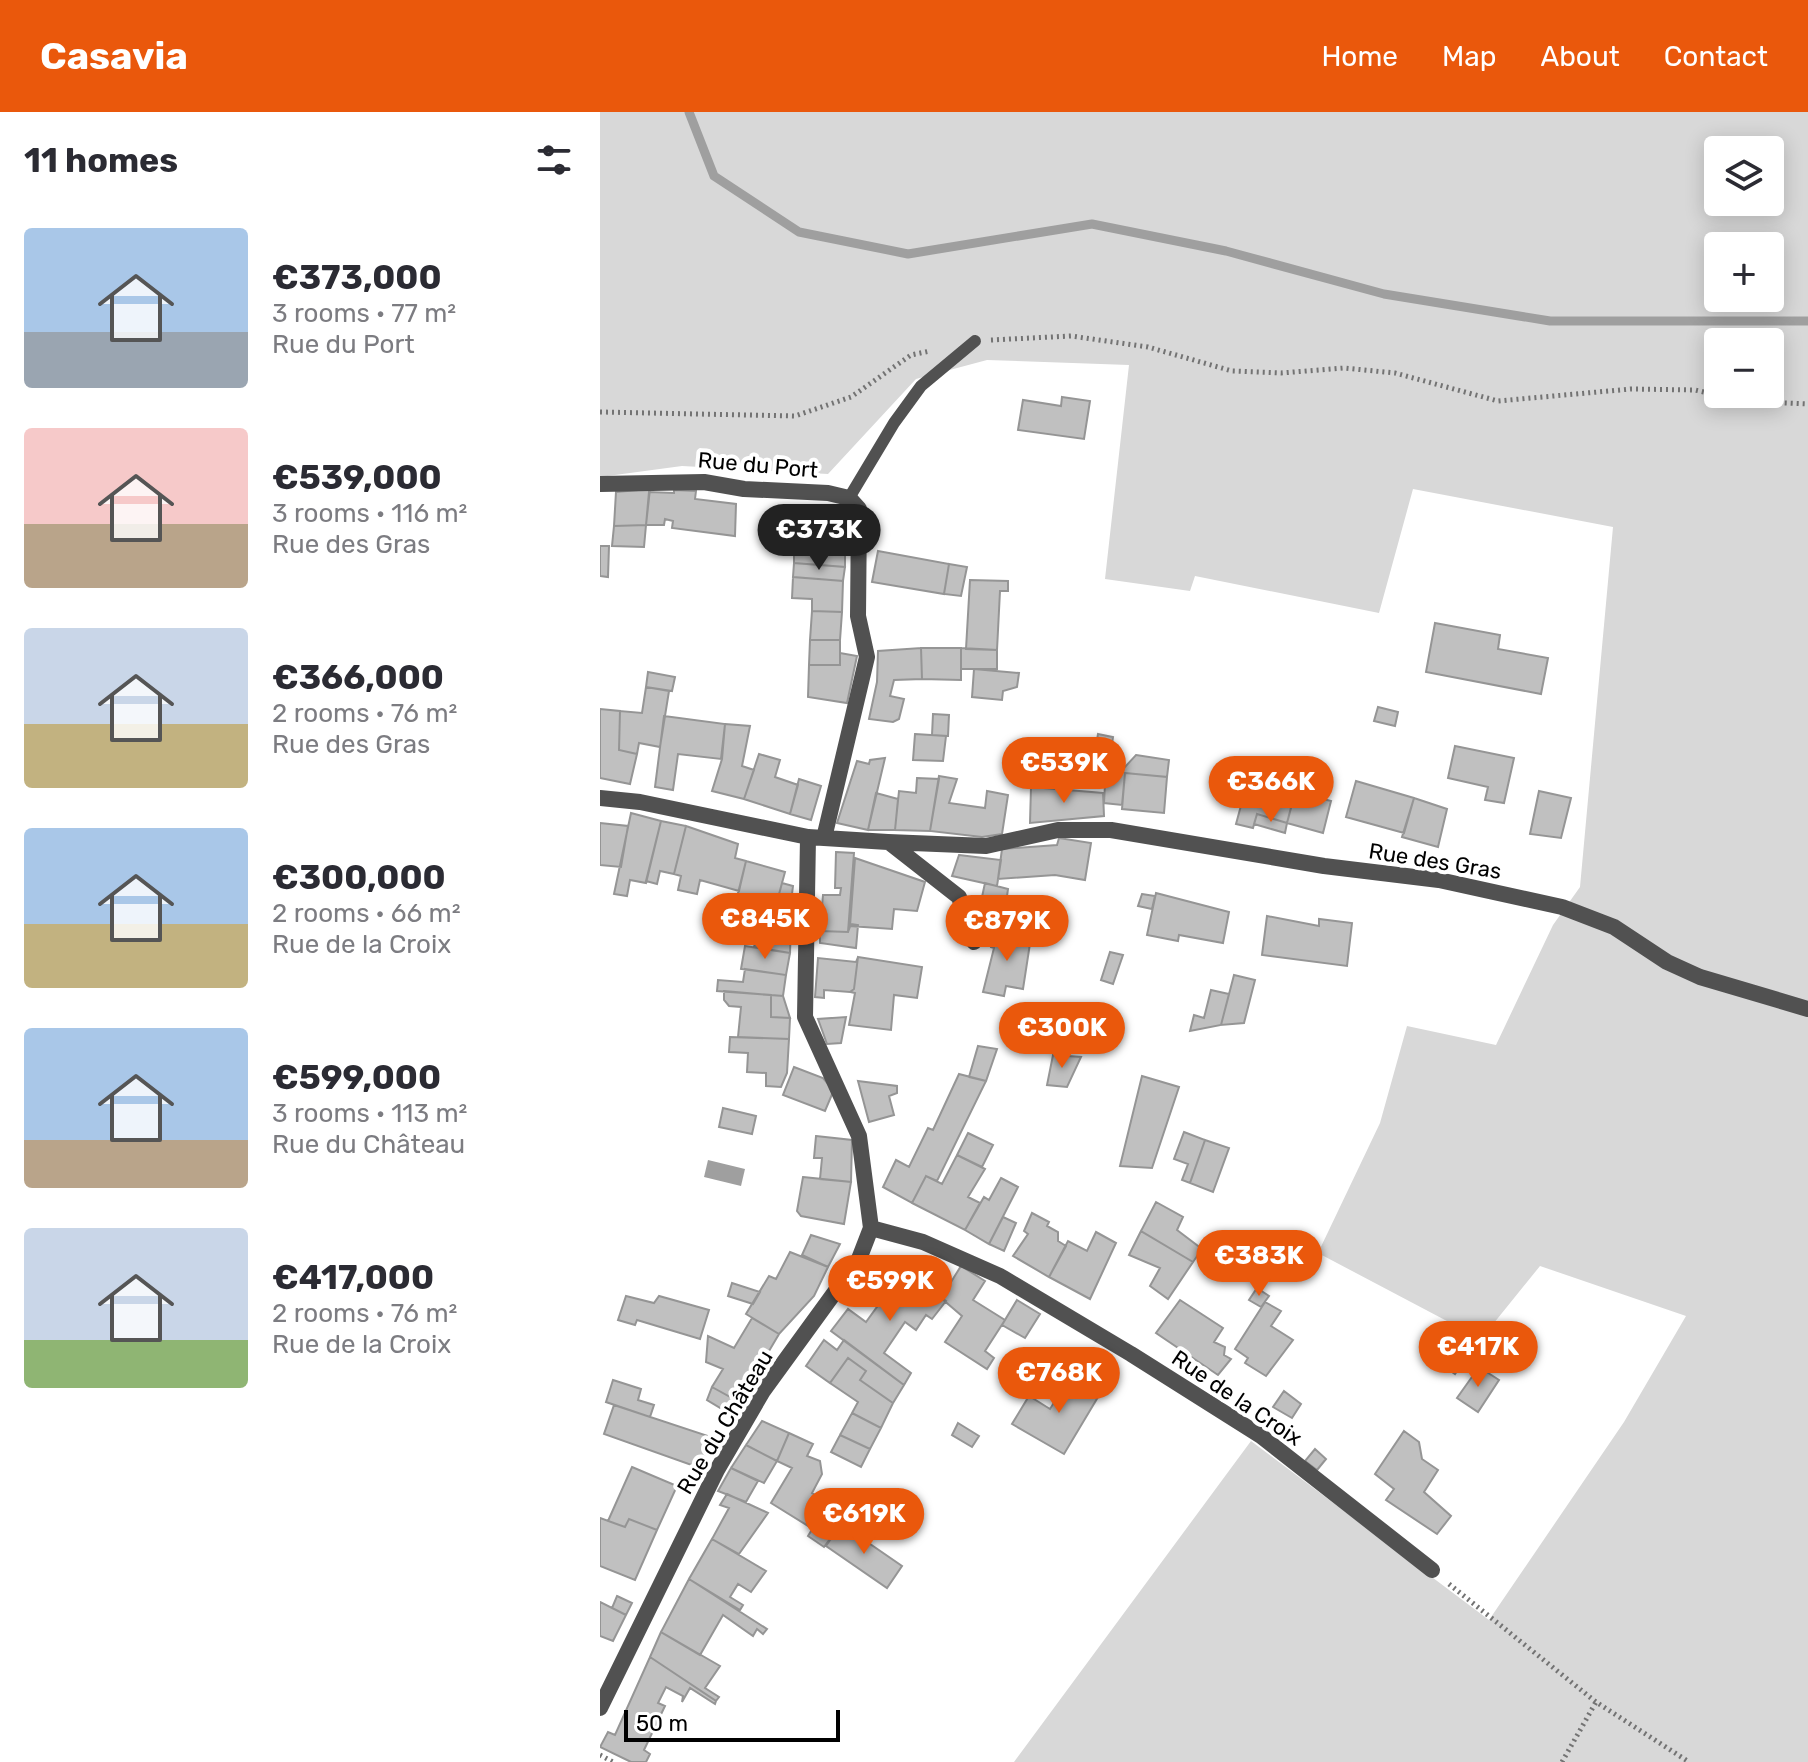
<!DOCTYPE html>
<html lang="en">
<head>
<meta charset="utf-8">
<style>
  :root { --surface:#fff; --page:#f7f7f7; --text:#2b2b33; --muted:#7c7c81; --accent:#ea580c }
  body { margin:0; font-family:Rubik,sans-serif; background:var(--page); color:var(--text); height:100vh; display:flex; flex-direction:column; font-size:30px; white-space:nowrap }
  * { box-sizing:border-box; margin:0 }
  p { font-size:26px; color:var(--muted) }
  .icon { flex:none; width:44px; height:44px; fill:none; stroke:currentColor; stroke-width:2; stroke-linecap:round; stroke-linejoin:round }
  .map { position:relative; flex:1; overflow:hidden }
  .drawer { display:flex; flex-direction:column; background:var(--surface); width:600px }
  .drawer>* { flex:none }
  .buttons { position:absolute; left:1104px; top:24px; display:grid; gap:16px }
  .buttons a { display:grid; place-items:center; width:80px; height:80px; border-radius:8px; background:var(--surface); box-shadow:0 4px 20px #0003; font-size:40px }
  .scale { position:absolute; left:24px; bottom:20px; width:216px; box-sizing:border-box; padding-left:8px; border:4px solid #000; border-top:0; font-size:22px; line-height:28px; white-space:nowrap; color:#000; -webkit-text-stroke:6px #fff; paint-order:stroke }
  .price { position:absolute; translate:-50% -68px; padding:0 18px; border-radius:28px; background:var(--accent); color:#fff; font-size:26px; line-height:52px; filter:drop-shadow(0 2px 4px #0008) }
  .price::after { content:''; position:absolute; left:50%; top:48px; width:24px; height:18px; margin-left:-12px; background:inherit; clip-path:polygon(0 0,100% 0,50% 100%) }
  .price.active { background:#222; color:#fff }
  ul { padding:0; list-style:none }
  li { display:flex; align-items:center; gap:24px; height:200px; padding:0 24px }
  li span { display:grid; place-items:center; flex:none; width:224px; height:160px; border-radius:8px; color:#555 }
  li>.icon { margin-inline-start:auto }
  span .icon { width:96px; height:96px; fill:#fffc; stroke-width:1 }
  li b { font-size:34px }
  h2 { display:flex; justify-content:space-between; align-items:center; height:96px; padding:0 24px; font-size:34px }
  header { display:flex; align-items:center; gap:48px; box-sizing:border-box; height:112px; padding:0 40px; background:var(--accent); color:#fff }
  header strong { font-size:38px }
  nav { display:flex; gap:44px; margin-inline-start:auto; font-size:28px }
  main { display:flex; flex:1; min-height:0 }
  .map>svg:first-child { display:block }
</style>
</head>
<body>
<header>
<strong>Casavia</strong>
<nav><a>Home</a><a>Map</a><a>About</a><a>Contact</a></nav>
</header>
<main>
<section class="drawer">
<h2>11 homes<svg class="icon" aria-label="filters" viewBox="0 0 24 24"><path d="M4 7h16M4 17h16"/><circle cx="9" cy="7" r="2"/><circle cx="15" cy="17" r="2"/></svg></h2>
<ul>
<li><span style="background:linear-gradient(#a9c7e8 65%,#9aa5b1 0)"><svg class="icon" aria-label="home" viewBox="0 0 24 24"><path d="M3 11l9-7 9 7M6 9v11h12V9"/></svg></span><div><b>€373,000</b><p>3 rooms · 77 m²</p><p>Rue du Port</p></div></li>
<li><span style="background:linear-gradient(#f6c9c9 60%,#b9a48a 0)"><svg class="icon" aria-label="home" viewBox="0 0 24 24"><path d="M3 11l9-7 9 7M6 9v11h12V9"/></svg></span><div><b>€539,000</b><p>3 rooms · 116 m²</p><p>Rue des Gras</p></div></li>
<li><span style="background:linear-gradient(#c9d6e8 60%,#c2b280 0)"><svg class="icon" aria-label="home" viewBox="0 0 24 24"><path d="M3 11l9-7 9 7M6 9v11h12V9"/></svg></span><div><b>€366,000</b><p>2 rooms · 76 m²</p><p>Rue des Gras</p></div></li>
<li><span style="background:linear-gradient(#a9c7e8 60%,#c2b280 0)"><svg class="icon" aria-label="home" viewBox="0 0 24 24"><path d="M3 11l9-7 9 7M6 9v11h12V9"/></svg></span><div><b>€300,000</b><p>2 rooms · 66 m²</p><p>Rue de la Croix</p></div></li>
<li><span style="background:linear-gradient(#a9c7e8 70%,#b9a48a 0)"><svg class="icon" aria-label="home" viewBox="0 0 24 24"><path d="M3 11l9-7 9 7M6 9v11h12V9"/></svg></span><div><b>€599,000</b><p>3 rooms · 113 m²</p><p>Rue du Château</p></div></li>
<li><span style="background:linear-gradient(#c9d6e8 70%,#8fb573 0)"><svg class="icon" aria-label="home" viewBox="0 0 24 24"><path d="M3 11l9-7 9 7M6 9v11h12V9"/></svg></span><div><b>€417,000</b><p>2 rooms · 76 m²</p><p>Rue de la Croix</p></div></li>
</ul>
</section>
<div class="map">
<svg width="1208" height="1650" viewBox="0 0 1208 1650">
  <rect width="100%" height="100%" fill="#fff"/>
  <!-- green -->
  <path fill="#d8d8d8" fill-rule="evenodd" d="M0 0H1208V1650H414L651 1329 889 1508 1024 1310 1086 1204 940 1154 881 1227 718 1141 780 1011 807 914 896 933 953 813 980 775 1013 415 813 377 779 501 595 464 590 479 505 467 529 253 387 248 316 267 228 362 82 354 0 365ZM1118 38H1170V90H1118ZM1118 134H1170V186H1118ZM1118 230H1170V282H1118Z"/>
  <!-- water -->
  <path fill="#9f9f9f" d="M108 1048 145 1057 141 1074 104 1065Z"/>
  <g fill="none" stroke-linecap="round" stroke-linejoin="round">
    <!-- stream -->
    <path stroke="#9f9f9f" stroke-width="9" d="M89 0 114 64 199 120 308 142 492 112 626 139 784 182 950 209H1208"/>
  </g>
  <!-- building -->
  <path fill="#c0c0c0" stroke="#959595" stroke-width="2" d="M462 285 490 289 484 327 418 318 423 288 461 294Z
    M50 377 46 413 14 414 16 380Z
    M74 378 96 379 95 387 136 392 135 424 72 416 73 409 65 407 64 413H46L49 380 74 381Z
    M197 396 247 399 245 429 187 422 188 407 196 408Z
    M46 413 44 435 12 434 14 414Z
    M194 423 245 429V455L194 451Z
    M0 434H9L8 465 0 464Z
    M278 439 349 452 344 482 272 470Z
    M194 451 245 455 243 469 193 465Z
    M349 452 367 455 361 484 344 482Z
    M193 465 243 469 242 500 212 499V487L192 486Z
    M370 468 408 469V479H400L397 538 366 537Z
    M212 499 242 500 240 528H210Z
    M835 511 900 523 898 537 948 546 941 582 826 560Z
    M210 528H240V553H209Z
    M321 536H361V568L322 567Z
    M321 536 322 567 294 568 290 584 304 587 299 607 293 610 269 607 277 570 278 539Z
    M361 536 397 538V557H361Z
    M240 541 257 544 247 591 208 585 209 553H240Z
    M374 557 419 561 417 575 403 579 402 588 372 585Z
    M48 560 75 565 72 579 46 575Z
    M46 575 69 579 60 635 39 631 37 642 19 638 20 599 42 601Z
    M778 595 798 600 795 614 774 609Z
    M0 597 20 599 19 638 37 642 30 672 0 666Z
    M333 602 349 603 348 624 332 623Z
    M64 604 125 612 121 647 78 642 73 678 55 675Z
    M125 612 150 614 142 654 154 658 144 687 112 679 122 647Z
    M315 622 346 624 343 649 313 648Z
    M498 622 513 625 509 654 493 652Z
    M855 634 914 646 904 691 885 688 888 675 848 666Z
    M159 642 180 648 175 665 198 673 190 702 144 687Z
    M536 643 569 648 567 665 525 661 522 693 504 691 506 653 525 655Z
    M285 646 268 718 237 711 257 649 269 652 270 648Z
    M651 657 698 670 687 711 657 702 653 716 636 712Z
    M525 661 567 665 564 701 522 697Z
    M339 664 357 667 349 691 385 696 387 679 408 683 402 722 382 725 330 719Z
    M317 666 339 667 330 719 295 718 299 679 316 681Z
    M199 667 221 674 211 708 190 702Z
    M756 669 814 686 804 721 746 705Z
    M431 675 503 681 504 704 430 711Z
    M939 679 971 686 961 726 930 722Z
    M695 680 731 689 723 721 687 711Z
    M276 681 298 687 295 718H268Z
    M814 686 847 697 838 735 802 725Z
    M31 701 61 709 46 771 30 768 27 784 14 782Z
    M657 702 687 711 685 721 654 712Z
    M61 709 86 714 74 762 60 759 57 772 46 769Z
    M0 711 28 714 21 755 0 753Z
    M86 714 138 732 135 746 146 749 139 779 100 768 97 782 78 778 81 764 74 762Z
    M459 726 491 731 485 768 455 763 398 767 402 737 457 733Z
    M236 740 254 741 248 820 220 819 223 783H240L241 776H235Z
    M359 743 401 748 397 774 352 764Z
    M255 746 325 770 317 799 294 797 292 817 250 814Z
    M146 749 185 760 178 786 195 791 191 811 164 803 155 795 136 789Z
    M182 771 193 774 191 790 178 786Z
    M385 771 408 777 402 820 394 818 397 802 379 799Z
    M556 781 629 800 623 831 579 823 578 829 547 823Z
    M542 782 555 784 552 797 538 794Z
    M164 803 191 811 190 841 154 835Z
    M667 804 719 814V807L752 811 747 854 662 843Z
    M251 812 258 813 256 836 220 831V819L248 820Z
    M394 818 431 825 423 877 406 874 404 884 383 880 394 836 391 835Z
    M145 834 190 841 186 863 141 857Z
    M510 840 523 843 513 872 501 868Z
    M258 845 254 877 250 880 224 878V886L215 885 218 846 256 850Z
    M258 845 322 855 317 886 294 883 291 918 249 913 255 881 250 880 254 877Z
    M145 857 186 863 183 884 117 879 118 868 143 870Z
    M634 863 655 868 644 911 621 913Z
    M611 878 629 882 621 913 590 919 594 903 604 906Z
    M124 879 171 883V905L190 906 189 927 138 925 141 895 129 894 124 888Z
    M171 883 183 884 190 906 171 905Z
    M246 905 241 931 227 932 218 907Z
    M130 925 189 927 187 961 181 975 166 974V961L147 960 148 941 129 940Z
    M378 934 397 937 386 969 369 965Z
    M453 943 481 945 467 975 447 973Z
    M194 955 223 966 229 973 233 980 225 999 183 983Z
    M359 962 386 969 337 1069 326 1064 312 1091 283 1075 296 1048 309 1055 328 1016 333 1018Z
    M542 964 579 975 552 1056 520 1054Z
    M258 969 297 974V981L289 984 294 1003 269 1010Z
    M123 996 156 1004 152 1022 119 1015Z
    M584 1020 605 1028 590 1071 582 1068 588 1052 574 1047Z
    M368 1021 393 1033 382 1055 357 1043Z
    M216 1024 252 1028 251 1070 220 1067 222 1046H214Z
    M605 1028 629 1036 613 1080 590 1071Z
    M357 1043 385 1057 368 1085 380 1091 365 1118 312 1091 326 1064 342 1072Z
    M203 1065 251 1070 244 1112 201 1104 197 1099Z
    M401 1066 418 1075 389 1132 365 1118 384 1085 389 1088Z
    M556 1090 583 1105 577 1118 602 1137 593 1150 541 1119Z
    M432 1101 449 1110 447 1114 458 1120V1129L466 1134 449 1165 413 1144 428 1122 424 1119Z
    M403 1105 416 1111 404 1139 389 1132Z
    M541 1119 593 1150 568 1187 550 1174 560 1156 529 1143Z
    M496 1120 516 1131 490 1187 449 1165 468 1129 487 1139Z
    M211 1123 240 1132 228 1155 202 1143Z
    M190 1140 228 1155 214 1184 179 1222 146 1202 169 1164 176 1167Z
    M361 1154 385 1169 373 1188 405 1208 385 1239 394 1246 387 1257 345 1230 362 1204 341 1186Z
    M303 1159 346 1189 332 1207 326 1203 316 1218 305 1210 284 1241 311 1261 304 1273 231 1219 248 1197 266 1210Z
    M132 1171 160 1180 153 1192 128 1184Z
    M657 1176 669 1184 661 1195 649 1188Z
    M26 1184 54 1191 59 1184 109 1198 100 1227 37 1208 35 1213 18 1208Z
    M417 1188 440 1202 425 1226 402 1213Z
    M580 1188 623 1216 614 1230 625 1235 624 1243 631 1247 618 1263 556 1221Z
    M665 1190 681 1199 671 1214 693 1228 666 1264 645 1251 648 1246 635 1237Z
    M152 1206 179 1222 139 1290 112 1275 123 1257 106 1250 108 1224 134 1236Z
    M224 1228 237 1238 244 1228 304 1273 293 1291 260 1268 266 1259 248 1246 230 1271 206 1254Z
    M852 1243 863 1250 855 1262 845 1255Z
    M248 1246 266 1259 260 1268 293 1291 281 1316 252 1301 258 1290 230 1271Z
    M879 1255 899 1268 878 1300 857 1286Z
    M472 1262 501 1280 464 1342 412 1312 429 1284 450 1297Z
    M13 1268 41 1277 38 1288 54 1293 50 1305 6 1290Z
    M112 1275 139 1290 132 1303 107 1288Z
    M684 1279 701 1292 692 1306 673 1295Z
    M14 1293 114 1326 100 1356 4 1322Z
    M252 1301 281 1316 270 1337 240 1323Z
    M162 1309 189 1321 177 1349 146 1333Z
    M358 1311 379 1324 372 1335 352 1323Z
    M804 1319 819 1330 822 1347 838 1358 824 1380 851 1404 837 1422 786 1388 794 1377 775 1362Z
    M189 1321 213 1332 207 1344 220 1349 222 1362 212 1381 228 1390 213 1417 171 1391 192 1356 177 1349Z
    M240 1323 270 1337 261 1355 231 1340Z
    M146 1333 177 1349 164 1371 131 1356Z
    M715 1337 726 1347 717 1358 705 1349Z
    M32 1355 77 1374 57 1418 29 1407 25 1415 8 1409Z
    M131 1356 158 1369 146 1390 118 1379Z
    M127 1382 168 1401 139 1442 112 1427 129 1396 120 1393Z
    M223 1400 241 1412 224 1435 208 1424Z
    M0 1406 25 1415 29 1407 57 1418 35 1468 0 1454Z
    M241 1412 302 1454 287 1476 226 1434Z
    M112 1427 166 1459 151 1480 138 1472 130 1485 143 1493 140 1498 89 1467Z
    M89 1467 167 1517 163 1522 157 1517 153 1524 123 1503 100 1543 61 1520Z
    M17 1484 32 1491 26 1503 12 1496Z
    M0 1490 26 1503 13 1529 0 1524Z
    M61 1520 120 1554 105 1576 119 1585 116 1589 50 1545Z
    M50 1545 116 1589 115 1592 90 1576 82 1590 83 1584 66 1575 58 1591 65 1594 44 1638 50 1642 46 1650H31L0 1635 8 1620 15 1623Z"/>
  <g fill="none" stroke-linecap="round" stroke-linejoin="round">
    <!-- path -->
    <path stroke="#737373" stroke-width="5" stroke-dasharray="2 4" stroke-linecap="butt" d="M391 228 471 224 548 235 632 259 681 261 744 256 795 261 898 289 1031 277 1095 278 1143 289 1208 292
      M0 300 195 304 251 285 311 243 330 239
      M849 1472 996 1590 1089 1650
      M0 1643 13 1650
      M962 1650 996 1590"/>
    <!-- lane -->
    <path stroke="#515151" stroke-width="12" d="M249 386 294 311 321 274 375 229"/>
    <!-- street -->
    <path stroke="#515151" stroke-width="16" d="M0 372 104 370 144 377 228 381 249 386 259 397 258 504 267 545 224 726
      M0 686 40 690 208 725 288 730 386 734 458 718H511L724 754 839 768 962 795 1014 815 1067 850 1100 865 1208 897
      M290 731 359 785 374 830
      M271 1116 323 1130 400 1164 531 1242 661 1324 832 1458
      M0 1596 117 1358 163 1279 259 1147 271 1116 259 1024 205 905 208 725"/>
  </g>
  <g text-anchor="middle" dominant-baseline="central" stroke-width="8" stroke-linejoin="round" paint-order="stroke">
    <!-- street labels -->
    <g font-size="22" fill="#000" stroke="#fff">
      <text transform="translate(158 353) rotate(5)">Rue du Port</text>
      <text transform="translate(835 749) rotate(9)">Rue des Gras</text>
      <text transform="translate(637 1286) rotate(34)">Rue de la Croix</text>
      <text transform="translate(125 1310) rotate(-59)">Rue du Château</text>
    </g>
  </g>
</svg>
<div class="buttons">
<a><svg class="icon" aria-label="layers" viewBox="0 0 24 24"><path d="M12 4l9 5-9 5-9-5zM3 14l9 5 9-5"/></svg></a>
<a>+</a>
<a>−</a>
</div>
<div class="scale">50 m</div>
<b class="price active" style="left:219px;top:460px">€373K</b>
<b class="price" style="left:464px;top:693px">€539K</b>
<b class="price" style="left:671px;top:712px">€366K</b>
<b class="price" style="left:165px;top:849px">€845K</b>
<b class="price" style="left:407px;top:851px">€879K</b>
<b class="price" style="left:462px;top:958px">€300K</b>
<b class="price" style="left:659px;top:1186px">€383K</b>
<b class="price" style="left:290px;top:1211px">€599K</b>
<b class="price" style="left:878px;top:1277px">€417K</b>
<b class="price" style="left:459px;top:1303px">€768K</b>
<b class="price" style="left:264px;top:1444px">€619K</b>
</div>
</main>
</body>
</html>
